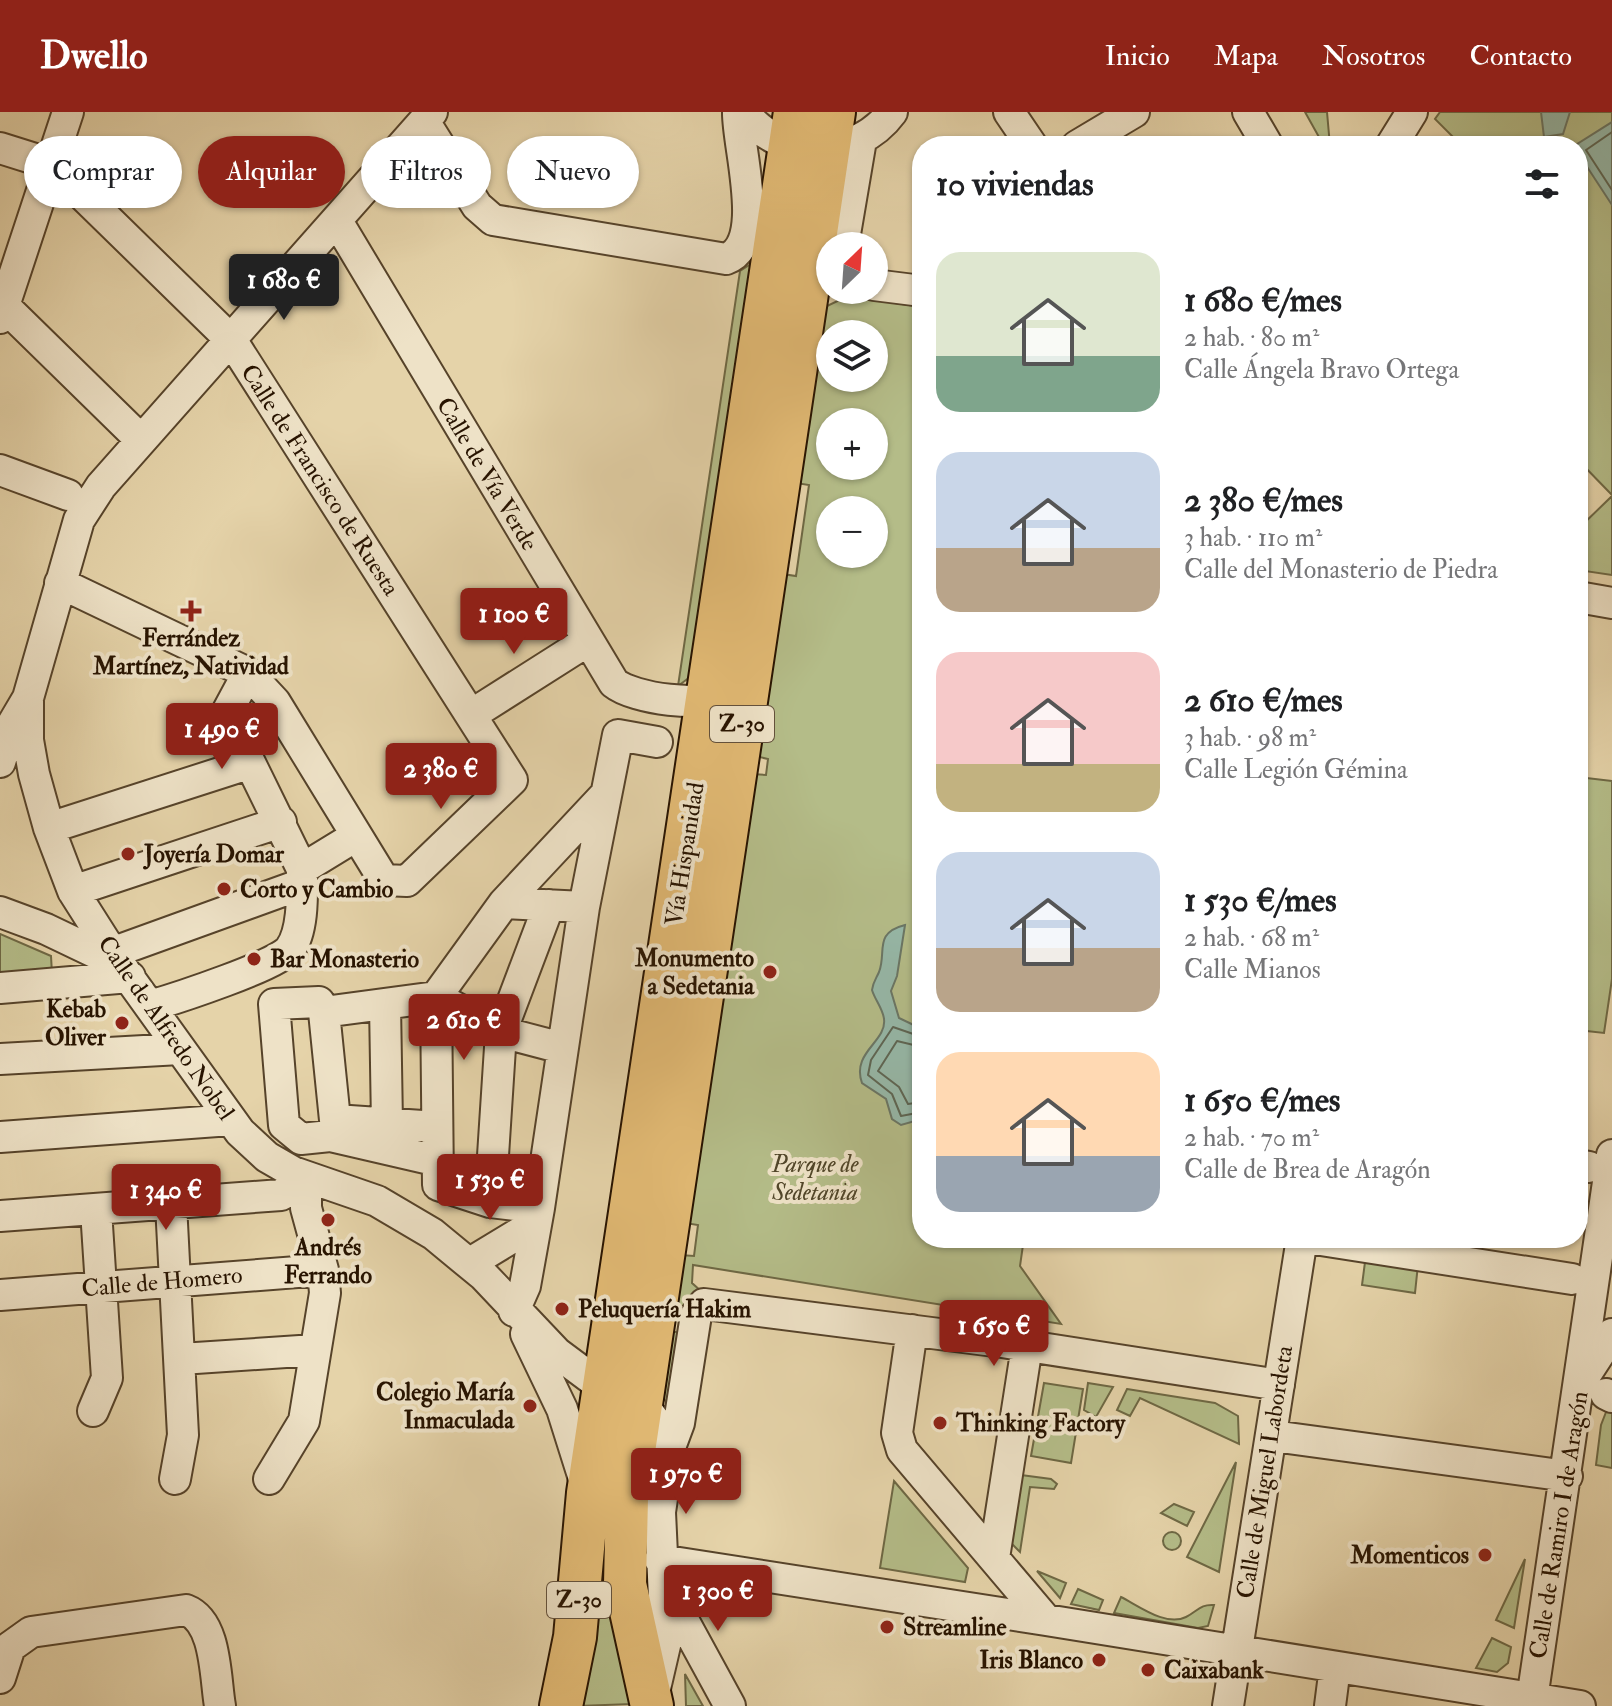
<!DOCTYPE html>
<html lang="es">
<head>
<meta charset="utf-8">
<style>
  :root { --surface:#fff; --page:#f2f2f2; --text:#202124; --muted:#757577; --accent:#8f2418 }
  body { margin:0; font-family:"IM FELL Double Pica",serif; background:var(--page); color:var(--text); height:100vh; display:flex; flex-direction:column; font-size:30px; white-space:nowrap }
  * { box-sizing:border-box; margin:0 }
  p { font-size:26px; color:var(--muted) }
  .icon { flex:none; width:44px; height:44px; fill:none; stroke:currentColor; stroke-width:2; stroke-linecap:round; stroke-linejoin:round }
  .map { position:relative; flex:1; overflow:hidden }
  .drawer { position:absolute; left:912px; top:24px; width:676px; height:1112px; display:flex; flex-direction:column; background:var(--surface); border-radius:32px; box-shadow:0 2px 6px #0004 }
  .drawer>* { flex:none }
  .top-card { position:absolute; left:24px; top:24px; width:760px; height:72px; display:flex; gap:16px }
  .needle { width:52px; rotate:25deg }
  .buttons { position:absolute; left:816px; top:120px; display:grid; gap:16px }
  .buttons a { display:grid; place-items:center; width:72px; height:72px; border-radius:50%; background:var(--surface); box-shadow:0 2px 6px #0004; font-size:40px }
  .price { position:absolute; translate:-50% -68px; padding:0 18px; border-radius:8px; background:var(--accent); color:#fff; font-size:26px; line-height:52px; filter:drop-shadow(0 2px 4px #0008) }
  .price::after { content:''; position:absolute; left:50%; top:48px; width:24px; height:18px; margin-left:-12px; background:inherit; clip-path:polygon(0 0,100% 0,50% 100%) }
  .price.active { background:#222; color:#fff }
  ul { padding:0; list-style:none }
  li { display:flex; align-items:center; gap:24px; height:200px; padding:0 24px }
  li span { display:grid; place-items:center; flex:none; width:224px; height:160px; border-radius:24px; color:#555 }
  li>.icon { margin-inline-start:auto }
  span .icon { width:96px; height:96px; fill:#fffc; stroke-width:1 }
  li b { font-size:34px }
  h2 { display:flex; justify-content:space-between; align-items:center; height:96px; padding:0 24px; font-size:34px }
  .pill { padding:0 28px; border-radius:36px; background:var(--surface); box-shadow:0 2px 6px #0004; font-size:28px; line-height:72px }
  .pill.active { background:var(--accent); color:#fff }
  header { display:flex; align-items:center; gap:48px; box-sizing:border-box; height:112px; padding:0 40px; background:var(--accent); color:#fff }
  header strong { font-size:38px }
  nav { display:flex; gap:44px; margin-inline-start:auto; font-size:28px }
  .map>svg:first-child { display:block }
</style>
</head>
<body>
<header>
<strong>Dwello</strong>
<nav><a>Inicio</a><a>Mapa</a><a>Nosotros</a><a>Contacto</a></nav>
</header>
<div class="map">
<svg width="1612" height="1594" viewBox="0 0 1612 1594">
  <rect width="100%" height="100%" fill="#e5d3a9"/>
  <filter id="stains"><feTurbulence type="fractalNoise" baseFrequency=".0025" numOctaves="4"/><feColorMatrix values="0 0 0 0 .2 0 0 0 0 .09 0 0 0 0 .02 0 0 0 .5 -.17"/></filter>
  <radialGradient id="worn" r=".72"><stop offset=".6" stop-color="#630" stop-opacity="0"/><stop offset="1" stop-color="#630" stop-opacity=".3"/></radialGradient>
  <!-- green -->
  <path fill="#b4bc88" stroke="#6e6844" stroke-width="2" fill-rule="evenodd" d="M1305 0H1327L1330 34H1324Z
    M1440 0H1612V383L1578 348V34H1462L1435 7Z
    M754 150 694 562 678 574 740 159Z
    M848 184 922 195V1126H1024L1020 1154 1061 1212 693 1153 692 1171 702 1180 686 1203 672 1201 680 1143 694 1144 698 1113 685 1111 752 662 766 663 768 647 755 644 782 462 796 464 809 373 796 371 814 254 827 256 830 236V266H874V222L818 223 827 194ZM830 310H874V354H830ZM830 398H874V442H830Z
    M1612 384V463L1578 458V417Z
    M1578 665 1612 669V867L1604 921 1578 918V748L1585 691 1578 690Z
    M0 822 51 844 52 862 0 865Z
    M1367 1135 1419 1143 1415 1181 1362 1173Z
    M669 1219 683 1221 669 1293 663 1286Z
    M1044 1271 1083 1277 1071 1351 1031 1344Z
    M1088 1271 1113 1275 1096 1305 1084 1298Z
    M1127 1277 1215 1291 1238 1304 1239 1332 1140 1286 1130 1304 1117 1298Z
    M1612 1294V1356L1596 1353 1601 1313 1608 1295Z
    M1236 1350 1219 1460 1187 1445Z
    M1021 1363 1051 1367 1057 1372 1054 1377 1030 1375 1020 1440 1011 1431Z
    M894 1369 968 1456 965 1470 880 1456Z
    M1174 1392 1194 1400 1187 1414 1161 1401Z
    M1163 1429a9 9 0 1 1 18 0a9 9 0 1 1-18 0Z
    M1525 1447 1514 1516 1496 1508Z
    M1037 1459 1066 1471 1060 1486Z
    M1078 1477 1103 1488 1099 1498 1071 1492Z
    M1121 1485C1139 1494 1166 1515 1186 1505 1198 1499 1200 1492 1214 1493L1208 1514 1198 1516 1114 1501Z
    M593 1498 610 1499 632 1592 578 1594Z
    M1492 1526 1511 1535 1508 1551 1497 1560 1476 1556Z
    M685 1562 703 1594H686Z"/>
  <!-- water -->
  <path fill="#96b8a8" stroke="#6a7665" stroke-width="2" d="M1541 0H1570L1563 22 1544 25Z
    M1612 10V93L1578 41V34H1574Z
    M905 813 897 864 891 879 899 906 922 917V1007L901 1013 892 1007 886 987 862 971C851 940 887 930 884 907 883 897 875 888 872 878 873 870 876 867 879 860 887 840 873 821 905 813Z"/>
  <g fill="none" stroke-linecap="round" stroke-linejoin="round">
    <!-- shore -->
    <path stroke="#5e6654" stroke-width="2" d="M1612 20 1586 38 1612 78
      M922 925 893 915 871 948 868 963 892 982 901 1004 922 1000
      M922 935 897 929 878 959 899 975 908 992 922 990"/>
    <defs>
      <path id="minor" d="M744 0C780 49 856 49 892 0
        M1009 0 1032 34
        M1248 0 1268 34
        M424 9 477 94 493 108 726 147C768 132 737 34 738 0
        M1077 34 1134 0
        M1391 34 1412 0
        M0 36 51 52 232 229 512 668 407 769 384 768 275 590 248 561 60 471
        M337 109 614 571C634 587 704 596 726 582
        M843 134 861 28
        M874 173 922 179
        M0 190 141 328
        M0 206 68 0
        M0 358 68 383
        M1578 485 1612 491
        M248 561 226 602 302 757
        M28 586V628L34 662 49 716 73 779 120 853 240 1020 267 1045 293 1060 377 1089 433 1122 484 1164 557 1241 604 1276 649 1301 664 1322 669 1338
        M471 603 586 530
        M0 650 12 613 28 586 79 408 101 374 432 0
        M49 716 248 652
        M73 779 281 710
        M504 791 584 795 539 1096 525 1174 514 1199
        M584 795 618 623 657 630
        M0 800 46 817 115 850
        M114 840 302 772
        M0 876 130 865
        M319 890 274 892 284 1013 301 1027 330 1024 438 1049
        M385 892 387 1012
        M150 894C174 887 279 853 290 837 304 818 302 779 302 757L356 724
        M0 947 180 937
        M437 1015 335 1008 324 900 436 885 501 920 562 936
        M0 1025 231 1008
        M1578 1053 1589 1055
        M490 1090 501 920 549 793
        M171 1092 183 1323 175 1367
        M539 1096 490 1090 438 1073 436 885 504 791 606 682
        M0 1104 281 1083 306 1066
        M1308 1126 1572 1167
        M470 1151 536 1111
        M0 1183 323 1158
        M912 1218 897 1321 902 1338 1046 1508 1580 1594
        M526 1222 562 1297 585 1370
        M181 1247 315 1238
        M1586 1262 1612 1222
        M1606 1282 1612 1285
        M93 1299 107 1266 96 1098
        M1273 1324 1567 1364
        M269 1367 304 1309 325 1181 323 1158 306 1096V1066
        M994 1446 1027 1234
        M660 1448 1046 1508
        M670 1484 730 1594
        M0 1566 10 1535 31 1520 186 1498C217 1510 215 1566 220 1594
        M653 1585 666 1529 660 1400 669 1338 679 1311 696 1203 704 1192 1002 1230 1279 1273
        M1228 1594 1302 1126
        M1330 1594 1335 1555
        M1531 1594 1612 1043"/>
      <path id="highway" d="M561 1594 575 1525 588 1381 795 0
        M652 1594 625 1472 627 1386 834 0"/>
    </defs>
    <!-- minor casing -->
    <use href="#minor" stroke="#56432a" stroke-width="34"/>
    <!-- highway casing -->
    <use href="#highway" stroke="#271300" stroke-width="46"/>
    <!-- minor -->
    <use href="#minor" stroke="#eee2c7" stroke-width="30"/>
    <!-- highway -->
    <use href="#highway" stroke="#e2ba74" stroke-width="42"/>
  </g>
  <!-- markers -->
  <g fill="#8f2418" stroke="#eee2c7" stroke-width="3">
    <path d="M187 487h8v8h8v8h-8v8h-8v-8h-8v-8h8z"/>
    <circle cx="128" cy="742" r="8"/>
    <circle cx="224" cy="777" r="8"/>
    <circle cx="254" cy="847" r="8"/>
    <circle cx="770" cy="860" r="8"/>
    <circle cx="122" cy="911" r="8"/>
    <circle cx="328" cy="1108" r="8"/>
    <circle cx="562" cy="1197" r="8"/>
    <circle cx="530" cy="1294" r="8"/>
    <circle cx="940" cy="1311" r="8"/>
    <circle cx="1485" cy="1443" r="8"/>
    <circle cx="887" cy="1515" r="8"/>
    <circle cx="1099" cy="1548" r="8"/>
    <circle cx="1148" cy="1558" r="8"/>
  </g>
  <g text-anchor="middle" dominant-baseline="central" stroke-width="8" stroke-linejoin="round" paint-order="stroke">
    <!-- shield labels -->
    <g fill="#eee2c7" stroke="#63513c" stroke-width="2">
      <rect x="710" y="594" width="64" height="36" rx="6"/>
      <rect x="547" y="1470" width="64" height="36" rx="6"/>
    </g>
    <g font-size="22" font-weight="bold" fill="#271300">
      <text x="742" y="612">Z-30</text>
      <text x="579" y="1488">Z-30</text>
    </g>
    <!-- street labels -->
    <g font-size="24" fill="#271300" stroke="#eee2c7">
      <text transform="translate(487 362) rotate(59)">Calle de Vía Verde</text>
      <text transform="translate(320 368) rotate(57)">Calle de Francisco de Ruesta</text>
      <text transform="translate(685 742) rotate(-81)">Vía Hispanidad</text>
      <text transform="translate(166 916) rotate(55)">Calle de Alfredo Nobel</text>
      <text transform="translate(162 1170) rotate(-5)">Calle de Homero</text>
      <text transform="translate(1265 1360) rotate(-81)">Calle de Miguel Labordeta</text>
      <text transform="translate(1559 1413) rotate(-81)">Calle de Ramiro I de Aragón</text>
    </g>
    <!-- poi labels -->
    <g font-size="24" font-weight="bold" fill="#271300" stroke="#eee2c7" text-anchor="start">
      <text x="191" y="526" text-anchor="middle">Ferrández<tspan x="191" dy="28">Martínez, Natividad</tspan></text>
      <text x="144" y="742">Joyería Domar</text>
      <text x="240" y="777">Corto y Cambio</text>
      <text x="754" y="846" text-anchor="end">Monumento<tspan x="754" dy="28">a Sedetania</tspan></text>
      <text x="270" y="847">Bar Monasterio</text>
      <text x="106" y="897" text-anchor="end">Kebab<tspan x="106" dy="28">Oliver</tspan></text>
      <text x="328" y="1135" text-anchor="middle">Andrés<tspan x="328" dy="28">Ferrando</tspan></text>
      <text x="578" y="1197">Peluquería Hakim</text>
      <text x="514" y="1280" text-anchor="end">Colegio María<tspan x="514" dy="28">Inmaculada</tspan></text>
      <text x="956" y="1311">Thinking Factory</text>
      <text x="1469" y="1443" text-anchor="end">Momenticos</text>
      <text x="903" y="1515">Streamline</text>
      <text x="1083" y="1548" text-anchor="end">Iris Blanco</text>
      <text x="1164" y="1558">Caixabank</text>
    </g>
    <!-- park labels -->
    <g font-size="24" font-style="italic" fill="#514629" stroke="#eee2c7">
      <text x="815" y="1052">Parque de<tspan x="815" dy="28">Sedetania</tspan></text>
    </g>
  </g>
  <rect width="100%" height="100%" filter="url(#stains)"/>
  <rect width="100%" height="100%" fill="url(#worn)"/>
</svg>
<div class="buttons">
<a><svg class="needle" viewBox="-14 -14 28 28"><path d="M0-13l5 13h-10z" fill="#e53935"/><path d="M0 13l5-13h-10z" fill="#757577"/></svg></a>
<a><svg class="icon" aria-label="layers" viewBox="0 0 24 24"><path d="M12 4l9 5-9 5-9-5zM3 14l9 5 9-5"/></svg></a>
<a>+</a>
<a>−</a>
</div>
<b class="price active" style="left:284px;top:210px">1 680 €</b>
<b class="price" style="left:514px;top:544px">1 100 €</b>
<b class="price" style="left:222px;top:659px">1 490 €</b>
<b class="price" style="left:441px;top:699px">2 380 €</b>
<b class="price" style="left:464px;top:950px">2 610 €</b>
<b class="price" style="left:490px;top:1110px">1 530 €</b>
<b class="price" style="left:166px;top:1120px">1 340 €</b>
<b class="price" style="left:994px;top:1256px">1 650 €</b>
<b class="price" style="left:686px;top:1404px">1 970 €</b>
<b class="price" style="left:718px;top:1521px">1 300 €</b>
<div class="top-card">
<a class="pill">Comprar</a>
<a class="pill active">Alquilar</a>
<a class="pill">Filtros</a>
<a class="pill">Nuevo</a>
</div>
<section class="drawer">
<h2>10 viviendas<svg class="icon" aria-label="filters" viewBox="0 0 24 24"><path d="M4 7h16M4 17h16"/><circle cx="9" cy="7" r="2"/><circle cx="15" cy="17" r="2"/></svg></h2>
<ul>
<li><span style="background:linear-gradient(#dfe7d0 65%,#7fa58c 0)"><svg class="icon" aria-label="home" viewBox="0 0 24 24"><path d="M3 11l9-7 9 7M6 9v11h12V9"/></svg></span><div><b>1 680 €/mes</b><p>2 hab. · 80 m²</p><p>Calle Ángela Bravo Ortega</p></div></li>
<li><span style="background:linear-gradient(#c9d6e8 60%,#b9a48a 0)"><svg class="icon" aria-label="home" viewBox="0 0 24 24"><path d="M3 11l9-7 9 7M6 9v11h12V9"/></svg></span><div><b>2 380 €/mes</b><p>3 hab. · 110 m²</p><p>Calle del Monasterio de Piedra</p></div></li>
<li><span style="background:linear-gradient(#f6c9c9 70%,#c2b280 0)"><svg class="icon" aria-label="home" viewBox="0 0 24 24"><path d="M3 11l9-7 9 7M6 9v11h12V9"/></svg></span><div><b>2 610 €/mes</b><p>3 hab. · 98 m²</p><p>Calle Legión Gémina</p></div></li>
<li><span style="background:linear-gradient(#c9d6e8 60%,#b9a48a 0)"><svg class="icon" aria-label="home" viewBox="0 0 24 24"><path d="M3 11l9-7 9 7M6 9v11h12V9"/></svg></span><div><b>1 530 €/mes</b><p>2 hab. · 68 m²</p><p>Calle Mianos</p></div></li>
<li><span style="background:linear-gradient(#ffd9b3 65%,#9aa5b1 0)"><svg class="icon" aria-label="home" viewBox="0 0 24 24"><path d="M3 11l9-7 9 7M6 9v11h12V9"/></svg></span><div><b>1 650 €/mes</b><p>2 hab. · 70 m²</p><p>Calle de Brea de Aragón</p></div></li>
</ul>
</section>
</div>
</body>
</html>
